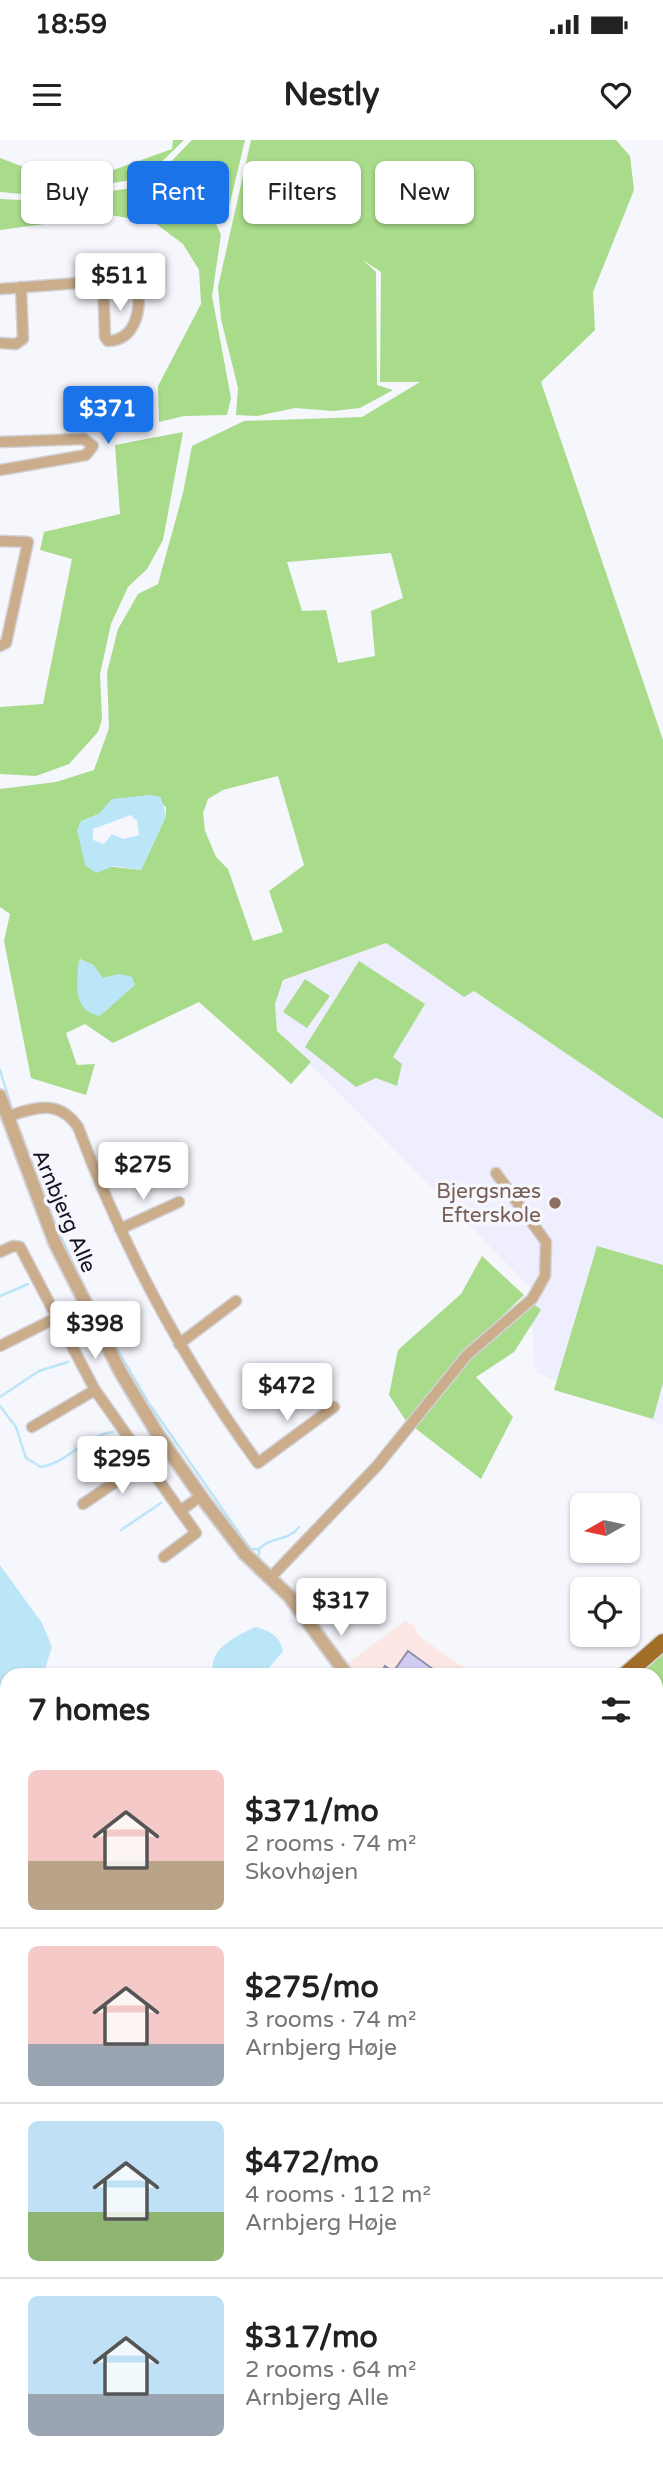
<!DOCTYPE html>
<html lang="en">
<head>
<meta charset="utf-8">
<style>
  :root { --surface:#fff; --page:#f6f6f6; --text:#222; --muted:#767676; --line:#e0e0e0; --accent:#1a73e8 }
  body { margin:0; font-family:"Varela Round",sans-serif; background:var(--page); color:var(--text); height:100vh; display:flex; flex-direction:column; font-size:26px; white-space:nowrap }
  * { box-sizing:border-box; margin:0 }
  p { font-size:23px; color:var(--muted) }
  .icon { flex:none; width:38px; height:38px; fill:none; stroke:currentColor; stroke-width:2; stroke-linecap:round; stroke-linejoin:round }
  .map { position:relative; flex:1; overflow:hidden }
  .panel { position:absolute; left:0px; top:1528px; width:663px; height:800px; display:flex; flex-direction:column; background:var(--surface); border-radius:21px 21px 0 0; box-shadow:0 2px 5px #0004 }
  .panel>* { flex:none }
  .banner { position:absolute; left:21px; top:21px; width:621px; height:63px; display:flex; gap:14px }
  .needle { width:46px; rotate:261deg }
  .buttons { position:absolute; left:570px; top:1353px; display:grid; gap:14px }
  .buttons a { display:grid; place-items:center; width:70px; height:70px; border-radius:10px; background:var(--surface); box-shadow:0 2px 5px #0004; font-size:35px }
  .price { position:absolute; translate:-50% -60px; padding:0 16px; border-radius:7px; background:#fff; color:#222; font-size:23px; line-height:46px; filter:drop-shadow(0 2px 4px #0008) }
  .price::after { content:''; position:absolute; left:50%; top:42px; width:21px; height:16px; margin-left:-10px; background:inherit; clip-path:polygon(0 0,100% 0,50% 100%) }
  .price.on { background:var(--accent); color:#fff }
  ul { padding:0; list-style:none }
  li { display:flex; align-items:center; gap:21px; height:175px; padding:0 28px }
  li+li { border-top:2px solid var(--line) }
  li span { display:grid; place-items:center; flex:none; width:196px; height:140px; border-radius:10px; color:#555 }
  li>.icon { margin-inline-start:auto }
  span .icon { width:84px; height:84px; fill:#fffc; stroke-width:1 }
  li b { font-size:30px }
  h2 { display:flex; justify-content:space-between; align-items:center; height:84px; padding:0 28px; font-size:30px }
  .chip { padding:0 24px; border-radius:10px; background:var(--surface); box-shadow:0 2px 5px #0004; font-size:24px; line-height:63px }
  .chip.on { background:var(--accent); color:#fff }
  .status { display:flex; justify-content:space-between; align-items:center; height:49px; padding:0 35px; background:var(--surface); direction:ltr }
  .status svg { height:19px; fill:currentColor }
  header { display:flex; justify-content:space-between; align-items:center; height:91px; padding:0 28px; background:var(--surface); font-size:32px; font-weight:700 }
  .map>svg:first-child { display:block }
</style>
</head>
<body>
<div class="status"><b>18:59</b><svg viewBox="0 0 49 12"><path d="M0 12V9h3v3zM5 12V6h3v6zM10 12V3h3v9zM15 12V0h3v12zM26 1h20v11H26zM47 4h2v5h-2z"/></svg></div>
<header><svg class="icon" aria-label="menu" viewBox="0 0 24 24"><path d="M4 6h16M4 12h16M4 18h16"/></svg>Nestly<svg class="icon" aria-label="heart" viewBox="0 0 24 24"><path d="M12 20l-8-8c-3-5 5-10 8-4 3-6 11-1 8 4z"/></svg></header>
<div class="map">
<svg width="663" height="2327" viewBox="0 0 663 2327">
  <rect width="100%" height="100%" fill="#f6f6fd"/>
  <!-- commercial -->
  <path fill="#fde7e5" d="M405 1481 414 1486 419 1496 474 1535H357L348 1523Z"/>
  <!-- built -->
  <path fill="#efeeff" d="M386 803 464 856 473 851 663 979V1285L535 1232 530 1147 277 891 275 864 283 840Z"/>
  <!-- green -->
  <path fill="#a8db8a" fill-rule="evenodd" d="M173 0H184L145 38 33 55 0 52V18L71 45 172 9Z
    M192 0H245L225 84C210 59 183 43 154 39Z
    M251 0H616L630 16 634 50 593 152 595 190 541 242 663 600V979L474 851 464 857 386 803 283 840 275 864 277 891 311 922 291 944 199 862 113 903 85 884 66 893 77 925 95 924 86 955 31 938 4 801 10 774 0 767V649L56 642 94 630 109 588 107 533 118 489 138 454 158 444 183 353 192 306 244 281 362 277 420 242H380L381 132 363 120 376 132 377 245 393 250 360 268 334 271 295 268 257 276 236 275 238 248 221 179 218 147ZM391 413 403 458 371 471 375 516 338 523 326 470 302 471 287 422ZM278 636 304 725 269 751 283 792 253 801 228 729 216 717 205 691 203 673 208 659 223 650ZM150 655 166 667V676L141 730 106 726 81 681 99 674 112 660ZM80 819 93 825 103 838 120 834 112 864 100 875Z
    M146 46C174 50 212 65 221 95L212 156 231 258 227 275 184 276 159 282 158 246 201 164 199 130 183 104 155 83 111 75 0 90V59L41 61Z
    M183 292 163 400 147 429 128 447 111 484 100 534 102 580 98 592 69 624 36 636 0 634V567L43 564 72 419 40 410 44 392 120 374 115 305Z
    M359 821 425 864 393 917 402 924 397 946 376 938 356 947 305 907Z
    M305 839 330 856 307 888 283 872Z
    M597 1106 663 1125V1243L653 1279 554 1250Z
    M482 1116 524 1155 464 1213 406 1281 389 1255 398 1210 461 1154Z
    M534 1164 541 1170 514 1212 476 1237 513 1277 481 1339 415 1288 470 1219Z
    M663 1514V1602L656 1615V1535H640Z
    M663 1788V1871L656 1883V1790Z
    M7 1982V2064L0 2060V1984Z
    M663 2310 662 2327H607L585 2321 656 2320V2314Z"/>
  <!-- water -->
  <path fill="#bbe6f7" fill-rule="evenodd" d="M150 655 161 657 166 676 141 730 114 726 96 733 85 725 77 690 81 681 99 674 112 659ZM131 675 137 681 139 695 123 699 112 694 104 704 93 700V689Z
    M79 819 93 825 103 838 120 834 132 837 135 845 100 876C71 871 77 840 79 819Z
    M0 1425 42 1483 52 1507 43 1535H7V1562L0 1567Z
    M255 1487C269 1490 280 1496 283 1511L263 1535H213C208 1508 234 1498 255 1487Z
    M461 2321 585 2320 607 2327H458Z"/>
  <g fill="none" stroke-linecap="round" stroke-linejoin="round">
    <!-- stream -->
    <path stroke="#bbe6f7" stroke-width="2.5" d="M0 930 12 969
      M50 1072 79 1136
      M0 1156 28 1144
      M102 1183 148 1262 246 1403 251 1409H259V1415
      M0 1257 39 1231 68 1222
      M0 1266 16 1287 26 1318 41 1327C69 1322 86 1295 113 1292
      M121 1390 161 1363
      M259 1409C271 1396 288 1402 299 1387"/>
  </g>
  <!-- building -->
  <path fill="#d1cdf2" stroke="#918ead" stroke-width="2" d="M408 1511 441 1535H379L385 1526 393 1532Z"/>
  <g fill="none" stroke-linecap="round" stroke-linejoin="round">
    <defs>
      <path id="minor" d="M0 149 131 139 137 144C142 169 136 200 108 201L105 197 103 140
        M0 203 16 204 23 199 21 147
        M0 302 84 299 93 306 86 315 0 330
        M0 401 28 402 6 503 0 506
        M7 977C35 967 59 959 78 987 123 1108 182 1219 258 1323L334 1267
        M120 1089 179 1062
        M0 1112 13 1106 20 1107 95 1250 196 1393 164 1417
        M179 1204 236 1161
        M0 1206 56 1178
        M32 1287 95 1250
        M83 1364 145 1322
        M180 1371 201 1356
        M271 1437 377 1326 467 1215 532 1159 545 1136 546 1102 496 1033
        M0 1710 7 1709
        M656 1901 663 1888
        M0 2239 7 2242
        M154 2320 166 2327
        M419 2327 422 2320"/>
      <path id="tertiary" d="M0 956 55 1103 121 1233 160 1298 205 1362 245 1414 289 1456 347 1535
        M0 1835 7 1833
        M0 2068 7 2072
        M171 2327 175 2320"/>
      <path id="primary" d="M625 1535 663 1502
        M656 1683 663 1671
        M283 2327 287 2320
        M302 2327 305 2320"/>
    </defs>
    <!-- minor casing -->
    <use href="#minor" stroke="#d2d2d9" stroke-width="13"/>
    <!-- tertiary casing -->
    <use href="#tertiary" stroke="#d2d2d9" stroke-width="16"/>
    <!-- primary casing -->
    <use href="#primary" stroke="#d2d2d9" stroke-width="19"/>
    <!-- minor -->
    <use href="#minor" stroke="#cbad8c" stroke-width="10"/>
    <!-- tertiary -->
    <use href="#tertiary" stroke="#cbad8c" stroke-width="12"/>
    <!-- primary -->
    <use href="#primary" stroke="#a26e27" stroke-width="16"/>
    <defs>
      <path id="rail" d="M656 1759 663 1756
        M0 1973 7 1971"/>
    </defs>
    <!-- rail casing -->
    <use href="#rail" stroke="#72717b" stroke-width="5"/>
    <!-- rail -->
    <use href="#rail" stroke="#f6f6fd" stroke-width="2.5" stroke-dasharray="8" stroke-linecap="butt"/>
    <defs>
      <path id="primary-bridge" d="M656 1650 663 1638"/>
    </defs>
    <!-- primary-bridge casing -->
    <use href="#primary-bridge" stroke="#d2d2d9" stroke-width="19" stroke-linecap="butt"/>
    <!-- primary-bridge -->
    <use href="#primary-bridge" stroke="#a26e27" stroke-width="16"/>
  </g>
  <!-- markers -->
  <circle fill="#8d6e63" stroke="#f6f6fd" stroke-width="2.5" cx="555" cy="1063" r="7"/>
  <g text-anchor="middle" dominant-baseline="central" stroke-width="7" stroke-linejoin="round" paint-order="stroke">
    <!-- education labels -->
    <g font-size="21" fill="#785e54" stroke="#f6f6fd" text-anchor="end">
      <text x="541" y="1051">Bjergsnæs<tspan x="541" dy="24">Efterskole</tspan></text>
    </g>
    <!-- street labels -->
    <g font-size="21" fill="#14121e" stroke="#f6f6fd">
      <text transform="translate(64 1071) rotate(67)">Arnbjerg Alle</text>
    </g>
  </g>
</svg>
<div class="buttons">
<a><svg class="needle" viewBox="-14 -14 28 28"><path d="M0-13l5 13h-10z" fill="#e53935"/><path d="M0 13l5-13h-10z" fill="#767676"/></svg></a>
<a><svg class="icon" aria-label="locate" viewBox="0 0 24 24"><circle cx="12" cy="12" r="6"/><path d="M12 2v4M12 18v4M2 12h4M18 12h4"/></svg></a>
</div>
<b class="price" style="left:120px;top:173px">$511</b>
<b class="price on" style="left:108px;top:306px">$371</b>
<b class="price" style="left:143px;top:1062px">$275</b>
<b class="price" style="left:95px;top:1221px">$398</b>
<b class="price" style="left:287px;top:1283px">$472</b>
<b class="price" style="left:122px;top:1356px">$295</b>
<b class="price" style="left:341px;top:1498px">$317</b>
<div class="banner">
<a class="chip">Buy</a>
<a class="chip on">Rent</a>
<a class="chip">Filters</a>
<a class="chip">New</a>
</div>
<section class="panel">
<h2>7 homes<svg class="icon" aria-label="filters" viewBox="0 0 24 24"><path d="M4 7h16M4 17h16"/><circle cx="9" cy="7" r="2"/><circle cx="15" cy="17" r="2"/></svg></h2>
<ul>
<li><span style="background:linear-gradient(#f6c9c9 65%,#b9a48a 0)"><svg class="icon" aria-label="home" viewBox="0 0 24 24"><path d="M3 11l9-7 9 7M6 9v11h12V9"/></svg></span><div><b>$371/mo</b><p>2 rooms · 74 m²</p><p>Skovhøjen</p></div></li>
<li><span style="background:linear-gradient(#f6c9c9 70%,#9aa5b1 0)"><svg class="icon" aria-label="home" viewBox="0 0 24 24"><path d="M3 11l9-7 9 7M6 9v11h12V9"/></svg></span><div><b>$275/mo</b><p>3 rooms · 74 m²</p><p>Arnbjerg Høje</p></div></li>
<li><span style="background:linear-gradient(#bfe0f5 65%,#8fb573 0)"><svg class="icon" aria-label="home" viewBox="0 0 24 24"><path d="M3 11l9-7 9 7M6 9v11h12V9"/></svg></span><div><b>$472/mo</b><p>4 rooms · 112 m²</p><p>Arnbjerg Høje</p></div></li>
<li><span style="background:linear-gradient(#bfe0f5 70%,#9aa5b1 0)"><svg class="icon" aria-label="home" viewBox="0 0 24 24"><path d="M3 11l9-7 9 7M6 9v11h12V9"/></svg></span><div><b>$317/mo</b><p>2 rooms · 64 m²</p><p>Arnbjerg Alle</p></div></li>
</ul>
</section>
</div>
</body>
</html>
